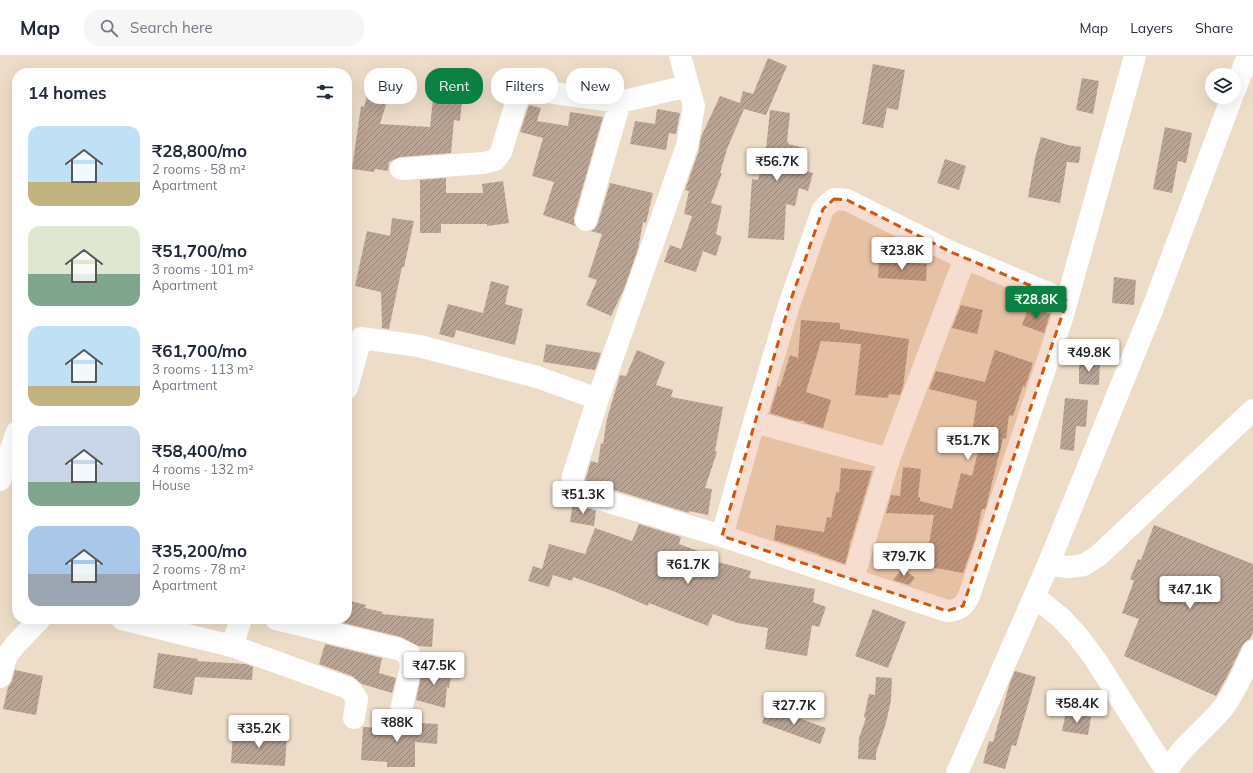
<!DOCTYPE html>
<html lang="en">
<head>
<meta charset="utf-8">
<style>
  :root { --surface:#fff; --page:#f6f6f7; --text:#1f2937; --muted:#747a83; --line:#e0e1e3; --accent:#0b8043 }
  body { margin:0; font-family:Mulish,sans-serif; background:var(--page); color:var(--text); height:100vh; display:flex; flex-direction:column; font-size:15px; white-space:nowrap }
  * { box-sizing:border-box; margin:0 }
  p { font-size:13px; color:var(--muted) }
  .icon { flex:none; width:22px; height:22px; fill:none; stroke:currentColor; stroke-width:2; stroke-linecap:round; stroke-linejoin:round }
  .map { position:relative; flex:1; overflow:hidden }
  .details { position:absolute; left:12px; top:12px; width:340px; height:556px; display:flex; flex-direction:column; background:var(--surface); border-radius:16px; box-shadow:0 4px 16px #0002 }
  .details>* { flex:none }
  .top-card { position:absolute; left:364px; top:12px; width:380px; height:36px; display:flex; gap:8px }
  .controls { position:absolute; left:1205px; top:12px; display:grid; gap:8px }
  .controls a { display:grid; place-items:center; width:36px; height:36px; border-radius:50%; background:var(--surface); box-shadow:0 4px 16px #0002; font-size:20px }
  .price { position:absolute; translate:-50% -34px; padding:0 9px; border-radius:4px; background:#fff; color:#222; font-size:13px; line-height:26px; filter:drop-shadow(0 1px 2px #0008) }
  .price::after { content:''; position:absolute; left:50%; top:24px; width:12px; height:9px; margin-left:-6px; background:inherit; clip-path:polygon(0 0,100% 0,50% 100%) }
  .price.selected { background:var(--accent); color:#fff }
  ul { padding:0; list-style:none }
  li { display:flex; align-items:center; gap:12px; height:100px; padding:0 16px }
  li span { display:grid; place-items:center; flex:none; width:112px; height:80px; border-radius:12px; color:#555 }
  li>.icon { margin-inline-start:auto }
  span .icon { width:48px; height:48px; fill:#fffc; stroke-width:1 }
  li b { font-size:17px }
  h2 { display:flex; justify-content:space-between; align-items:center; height:48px; padding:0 16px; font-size:17px }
  .chip { padding:0 14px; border-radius:16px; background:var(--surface); box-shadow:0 4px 16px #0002; font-size:14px; line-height:36px }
  .chip.selected { background:var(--accent); color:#fff }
  header { display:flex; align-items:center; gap:24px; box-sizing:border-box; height:56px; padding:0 20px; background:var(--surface); border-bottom:1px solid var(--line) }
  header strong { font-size:19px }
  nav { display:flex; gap:22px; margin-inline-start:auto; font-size:14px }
  .search { width:280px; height:36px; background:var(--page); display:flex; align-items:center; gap:10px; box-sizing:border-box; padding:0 14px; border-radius:16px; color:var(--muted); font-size:15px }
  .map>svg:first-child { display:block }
</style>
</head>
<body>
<header>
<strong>Map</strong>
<div class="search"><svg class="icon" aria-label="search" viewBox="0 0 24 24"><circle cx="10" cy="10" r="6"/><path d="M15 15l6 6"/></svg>Search here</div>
<nav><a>Map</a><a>Layers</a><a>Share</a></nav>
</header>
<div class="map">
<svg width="1253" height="717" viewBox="0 0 1253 717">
  <defs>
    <pattern id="building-hatch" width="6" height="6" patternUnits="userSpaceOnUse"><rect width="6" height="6" fill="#baa496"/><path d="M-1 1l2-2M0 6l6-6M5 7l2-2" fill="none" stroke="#978579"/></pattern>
  </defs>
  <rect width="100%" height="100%" fill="#edddc8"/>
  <!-- building -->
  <path fill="url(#building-hatch)" d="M768 2 787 10 766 59 744 53 727 93 720 117H722L711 147 722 150 716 178 722 181 716 200 703 195 696 216 664 206 670 189 681 193 692 160 684 158 689 135 685 134 699 94 701 81 720 40 740 47 743 35 753 38Z
    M873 8 905 14 898 54 887 52 883 72 862 68Z
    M373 19 393 26 380 68 430 71 433 43 462 45 460 65 454 64 451 97 400 101 389 106 388 115 375 113 374 116 352 113 361 50 364 51Z
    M1082 22 1099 25 1093 58 1076 54Z
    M529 49 541 52 537 65 568 70 570 56 603 61 574 161V167L576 170 543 159 554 126 532 120 543 82 520 76Z
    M657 53 680 57 676 78 669 77 666 94 630 88 635 65 655 68Z
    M770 54 790 57 787 86H789L788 88 804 92 799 113 813 117 808 135 799 132 795 150 786 148 784 184 748 182 752 123 758 124 766 93Z
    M1165 71 1192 77 1186 107 1178 105 1172 137 1153 133Z
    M1041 81 1068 89 1081 91 1079 107 1067 106 1060 147 1028 141 1035 102Z
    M945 103 966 110 959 134 937 127Z
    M446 122V137H483L482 128 503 125 509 167 487 170V168H441V177H420V124Z
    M610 127 653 137 646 167 643 166 638 193 624 233 611 260 586 249 597 224 588 221 602 178 591 175 595 173 598 167Z
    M392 162 414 165 404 211H402L389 273 382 272 381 236 355 230 367 175 390 180Z
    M879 205 927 208 926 225 878 222Z
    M1114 221 1136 224 1134 249 1112 247Z
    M491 225 509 230 505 248 523 253 515 289 456 274 454 282 439 278 448 248 483 257Z
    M961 249 983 254 977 278 952 272Z
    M1029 250 1050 258 1044 277 1022 269Z
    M801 264 840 267V273L909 283 903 331 900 339 889 338 888 342 855 339 861 288 821 285 806 336 831 344 823 372 804 367 805 365H796L770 357 778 330 780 331 790 299 798 302Z
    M546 288 601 297 595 314 543 306Z
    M637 294 665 306 656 329 673 334 671 341 723 351 715 395 717 396 705 432 712 433 708 459 689 455V457L585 425 591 405 598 407 601 387 603 388 607 363 620 319 626 320Z
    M995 294 1033 307 1025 331 1023 330 1013 360 1009 359 1006 383 1003 382 986 451 985 453H982L975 484 963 517 925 510 934 459 886 457 891 439 900 440 903 411 921 413 918 441H920V445L952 453 961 417 972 420 982 379 972 377 977 345 929 333 936 315 985 326Z
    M1079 306H1100L1099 329 1079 328Z
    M1065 342 1088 344 1086 371 1076 370 1074 395 1060 393Z
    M841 412 872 415 851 485H850L849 493 845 508 819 499V498L774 484 776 469 824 476 827 461 831 462 836 436H839Z
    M573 447 596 455 594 470 570 466Z
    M639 468 681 481 679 488 712 500 711 504 751 515 749 522 815 533 813 546 826 551 819 571 812 569 807 600 765 593 768 572 737 567 713 558 708 570 649 547 648 550 613 535 573 521 572 525 553 519 549 531 528 525 533 510 542 513 549 488 585 498 595 472 632 485Z
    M1154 469 1253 508V576L1250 583 1246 585 1242 590 1228 619 1216 640 1124 600 1139 563 1122 557 1134 525 1130 523 1138 503 1141 504Z
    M903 512 915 522 909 529 893 524Z
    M347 544 366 549 365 552 383 556 382 558 434 563 432 591 418 590 401 581 331 564 347 563Z
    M873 553 906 566 888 612 855 600Z
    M325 588 382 602 379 617 396 622 392 637 362 628 352 620 319 608Z
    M158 597 198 603 197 605 246 608 253 611 252 624 195 621 192 639 153 632Z
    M423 610 452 615 449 632 447 631 445 652 416 644Z
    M15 614 43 620 36 659 3 653 8 631 12 625Z
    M1015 615 1036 621 1016 690 1012 689 1005 713 983 707 989 685 993 686 1010 626Z
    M876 621 892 622 891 644 886 667 876 697V704L858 703 859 682 866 662 864 661 869 638 875 639Z
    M768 651 826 672 820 688 762 667Z
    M1066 656 1091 661 1088 679 1062 675Z
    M401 666 438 668 437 688 415 686V711H387V706L361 704 363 671 401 672Z
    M233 675 287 679 285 710 231 707Z"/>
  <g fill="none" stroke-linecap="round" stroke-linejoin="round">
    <!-- minor -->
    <path stroke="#fff" stroke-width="22" d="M1234 36 1248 0
      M401 113 484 107 495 104 501 96 516 47 522 37 532 34 620 46 688 30
      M586 164 620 46
      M347 332 361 282 419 290 537 321 598 343 687 90 694 50 680 0
      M598 343 573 420 572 430 579 437 722 480 947 555C960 554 963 551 969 540L1063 259 1135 0
      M754 366 889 403 965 202
      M0 424 17 376
      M722 480 754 366 789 249 823 153 834 143 847 144 951 196 1067 245
      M1048 509 1070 511 1084 509 1098 500 1253 354
      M853 523 889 403
      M1034 540 1061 562 1077 579 1095 603 1167 716
      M122 563 232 590 241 563
      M276 563 398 593 409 598 411 611 401 654
      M232 590 348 632 352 636 357 643 354 662
      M0 621 6 601 15 589 40 563
      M957 717 1048 509 1152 254 1232 41
      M1166 717C1180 691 1204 675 1223 652 1236 635 1244 614 1253 595"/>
  </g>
  <!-- marked area -->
  <path fill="#d4530d" fill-opacity="0.2" stroke="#d4530d" stroke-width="3" stroke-dasharray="8 5" stroke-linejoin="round" d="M834 143 847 144 951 196 1067 245 963 550 947 555 722 480 789 249 823 153Z"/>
</svg>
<div class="controls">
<a><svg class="icon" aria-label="layers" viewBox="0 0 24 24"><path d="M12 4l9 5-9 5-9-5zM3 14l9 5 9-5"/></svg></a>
</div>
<b class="price" style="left:777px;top:126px">₹56.7K</b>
<b class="price" style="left:902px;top:215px">₹23.8K</b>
<b class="price selected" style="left:1036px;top:264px">₹28.8K</b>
<b class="price" style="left:1089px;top:317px">₹49.8K</b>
<b class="price" style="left:968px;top:405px">₹51.7K</b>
<b class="price" style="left:583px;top:459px">₹51.3K</b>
<b class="price" style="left:904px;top:521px">₹79.7K</b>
<b class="price" style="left:688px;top:529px">₹61.7K</b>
<b class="price" style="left:1190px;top:554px">₹47.1K</b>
<b class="price" style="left:434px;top:630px">₹47.5K</b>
<b class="price" style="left:1077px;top:668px">₹58.4K</b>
<b class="price" style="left:794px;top:670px">₹27.7K</b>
<b class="price" style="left:397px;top:687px">₹88K</b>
<b class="price" style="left:259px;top:693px">₹35.2K</b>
<div class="top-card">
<a class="chip">Buy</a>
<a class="chip selected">Rent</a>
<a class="chip">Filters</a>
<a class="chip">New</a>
</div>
<section class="details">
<h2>14 homes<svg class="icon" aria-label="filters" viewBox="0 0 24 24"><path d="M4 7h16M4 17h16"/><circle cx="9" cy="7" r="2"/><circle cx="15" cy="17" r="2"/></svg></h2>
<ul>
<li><span style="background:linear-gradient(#bfe0f5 70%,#c2b280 0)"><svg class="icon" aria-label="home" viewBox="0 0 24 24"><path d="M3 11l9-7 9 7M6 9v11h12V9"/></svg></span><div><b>₹28,800/mo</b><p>2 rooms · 58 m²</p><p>Apartment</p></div></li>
<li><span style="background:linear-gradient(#dfe7d0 60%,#7fa58c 0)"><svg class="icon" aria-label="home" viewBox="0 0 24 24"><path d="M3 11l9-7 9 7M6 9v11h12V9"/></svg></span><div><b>₹51,700/mo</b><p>3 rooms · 101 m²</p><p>Apartment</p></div></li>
<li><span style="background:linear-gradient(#bfe0f5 75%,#c2b280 0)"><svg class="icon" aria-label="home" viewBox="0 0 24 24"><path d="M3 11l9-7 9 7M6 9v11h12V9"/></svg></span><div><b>₹61,700/mo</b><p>3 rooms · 113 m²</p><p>Apartment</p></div></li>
<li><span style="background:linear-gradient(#c9d6e8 70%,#7fa58c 0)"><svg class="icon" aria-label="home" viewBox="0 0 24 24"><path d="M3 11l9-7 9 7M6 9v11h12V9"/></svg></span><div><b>₹58,400/mo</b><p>4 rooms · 132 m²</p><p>House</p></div></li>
<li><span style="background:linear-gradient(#a9c7e8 60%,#9aa5b1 0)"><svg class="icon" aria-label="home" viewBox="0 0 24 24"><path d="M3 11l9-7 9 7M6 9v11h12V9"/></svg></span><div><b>₹35,200/mo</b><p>2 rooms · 78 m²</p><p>Apartment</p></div></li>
</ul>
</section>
</div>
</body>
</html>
